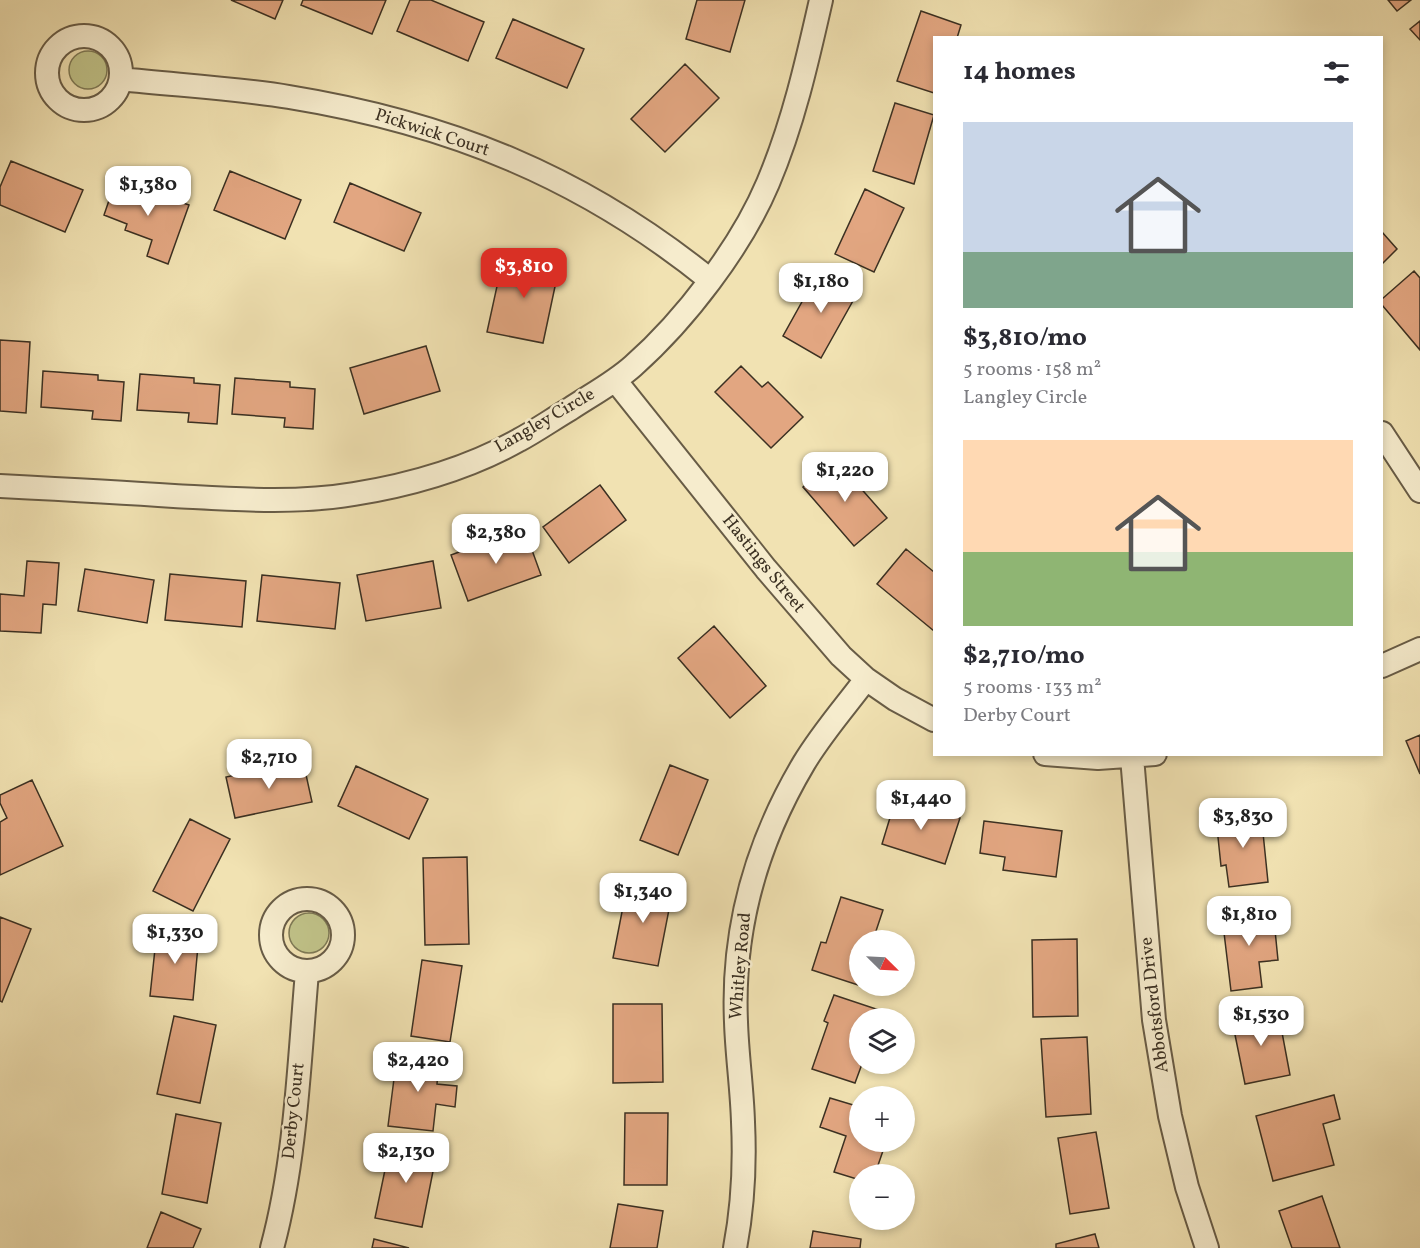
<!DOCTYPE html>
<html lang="en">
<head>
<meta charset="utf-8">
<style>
  :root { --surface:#fff; --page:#f7f7f7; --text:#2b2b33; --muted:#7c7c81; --accent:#d93025 }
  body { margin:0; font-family:Vollkorn,serif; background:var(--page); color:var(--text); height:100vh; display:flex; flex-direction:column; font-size:22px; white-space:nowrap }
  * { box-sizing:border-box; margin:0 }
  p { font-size:20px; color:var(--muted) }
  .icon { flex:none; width:33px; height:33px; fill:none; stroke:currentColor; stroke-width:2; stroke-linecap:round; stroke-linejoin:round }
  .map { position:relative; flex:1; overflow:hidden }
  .drawer { position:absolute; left:933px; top:36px; width:450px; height:720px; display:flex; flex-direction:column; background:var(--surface); border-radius:0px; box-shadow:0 3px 9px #0003 }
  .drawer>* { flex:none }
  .needle { width:39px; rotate:114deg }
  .controls { position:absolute; left:849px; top:930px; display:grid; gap:12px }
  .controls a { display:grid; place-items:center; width:66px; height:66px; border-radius:50%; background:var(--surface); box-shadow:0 3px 9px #0003; font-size:30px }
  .price { position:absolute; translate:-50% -51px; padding:0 14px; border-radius:12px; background:#fff; color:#222; font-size:20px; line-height:39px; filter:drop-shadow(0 2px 3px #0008) }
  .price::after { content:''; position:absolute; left:50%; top:36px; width:18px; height:14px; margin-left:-9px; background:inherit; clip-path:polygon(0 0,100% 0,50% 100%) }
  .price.selected { background:var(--accent); color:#fff }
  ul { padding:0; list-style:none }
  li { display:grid; align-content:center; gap:12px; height:318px; padding:0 30px }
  li span { display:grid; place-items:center; height:186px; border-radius:0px; color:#555 }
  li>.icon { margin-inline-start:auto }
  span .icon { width:108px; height:108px; fill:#fffc; stroke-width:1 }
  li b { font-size:26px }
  h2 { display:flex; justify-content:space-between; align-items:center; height:72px; padding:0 30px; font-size:26px }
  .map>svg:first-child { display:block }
</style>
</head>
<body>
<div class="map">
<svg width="1420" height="1248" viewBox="0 0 1420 1248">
  <rect width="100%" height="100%" fill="#f1e2b2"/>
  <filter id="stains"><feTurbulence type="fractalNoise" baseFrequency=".00333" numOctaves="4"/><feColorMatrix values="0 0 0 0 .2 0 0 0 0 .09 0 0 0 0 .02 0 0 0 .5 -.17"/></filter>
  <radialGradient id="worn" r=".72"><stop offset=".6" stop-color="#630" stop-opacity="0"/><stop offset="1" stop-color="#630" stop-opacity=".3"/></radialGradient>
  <!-- green -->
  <path fill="#c0c288" stroke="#7e7955" stroke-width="1.5" d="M69 70a19 19 0 1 1 38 0a19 19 0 1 1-38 0Z
    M289 933a20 20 0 1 1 40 0a20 20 0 1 1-40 0Z"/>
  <!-- building -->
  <path fill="#e2a681" stroke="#3b3022" stroke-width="1.5" d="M231 0H283L275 19Z
    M303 0H386L372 34 301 5Z
    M410 0H431L484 22 468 61 397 31Z
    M697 0H745L730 52 686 39Z
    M1388 0H1411L1397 11Z
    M921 11 961 25 957 38H934V93L897 81Z
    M513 19 584 49 567 88 496 58Z
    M1420 21V40L1410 29Z
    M685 64 719 98 665 152 631 119Z
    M895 103 934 115 914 184 873 171Z
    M11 161 83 190 65 232 0 205V187Z
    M230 171 301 200 285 239 214 210Z
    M116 180 189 205 168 264 147 256 152 240 125 230 127 224 104 215Z
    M350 183 421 213 404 251 334 222Z
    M865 189 904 208 874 272 835 254Z
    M1382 232 1397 249 1382 264Z
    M513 253 560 263 543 343 487 332 499 277 507 278Z
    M825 270 859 290 821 358 783 336 813 282 817 284Z
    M1414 271 1420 278V350L1382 305V299Z
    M0 340 30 342 26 413 0 411Z
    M426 346 440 391 364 414 350 368Z
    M741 366 762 387 768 382 803 417 771 448 715 392Z
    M43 371 98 375V380L124 382 121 421 92 419 93 411 41 407Z
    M140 374 194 378V383L220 385 217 424 188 422 189 413 137 410Z
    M235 378 290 382V387L315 389 313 429 284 427 285 418 232 414Z
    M835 459 887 518 854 546 803 487Z
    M600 485 626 520 569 563 543 527Z
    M524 528 541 575 468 601 451 555Z
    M906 549 934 572V631L877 584Z
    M27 561 59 563 56 605 43 604 41 633 0 631V594L24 596Z
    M433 561 441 608 366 621 357 575Z
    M85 569 154 580 147 623 78 611Z
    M170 574 246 581 242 627 165 620Z
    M262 575 340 583 335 629 257 621Z
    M714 626 766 686 730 718 678 658Z
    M1420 735V774L1406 741Z
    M303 761 312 802 235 818 226 777Z
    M670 765 708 780 678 855 640 840Z
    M356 766 428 799 409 839 338 806Z
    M32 780 63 846 0 875V822L7 818 0 803V795Z
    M896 798 960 818 945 864 882 844Z
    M1261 813 1268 882 1229 887 1226 865 1221 866 1216 818Z
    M190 819 230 839 193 911 153 891Z
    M984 821 1062 831 1056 877 1003 870 1005 857 980 853Z
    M467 857 469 944 425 945 423 858Z
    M628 881 673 889 658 966 613 958Z
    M841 897 883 910 873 940H860L858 985 812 970 821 942 826 943Z
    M1273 910 1278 960 1259 962 1262 987 1231 991 1222 916Z
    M0 917 31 929 2 1002 0 1001Z
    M157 930 199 935 193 1000 150 996Z
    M1077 939 1078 1016 1033 1017 1032 940Z
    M422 960 462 966 450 1042 411 1036Z
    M834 995 882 1011 880 1018H860V1064H862L855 1083 812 1069 828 1023 824 1021Z
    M613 1004H662L663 1082 613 1083Z
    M1278 1011 1290 1075 1245 1084 1232 1020Z
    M174 1016 216 1025 200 1103 157 1094Z
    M1087 1037 1091 1114 1046 1117 1041 1039Z
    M397 1055 439 1059 437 1084 457 1086 455 1107 436 1104 433 1131 388 1126Z
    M1334 1095 1340 1119 1323 1124 1334 1165 1273 1181 1256 1116Z
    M830 1098 860 1107 858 1115H860V1142H886L875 1174H860V1180L834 1172 846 1136 820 1127Z
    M625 1113H668L667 1185H624Z
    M176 1114 221 1123 207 1203 162 1194Z
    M1096 1132 1109 1208 1070 1214 1058 1138Z
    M391 1141 437 1151 422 1227 375 1218Z
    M1322 1196 1340 1248H1292L1279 1211Z
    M618 1204 663 1211 657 1248H610Z
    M161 1212 201 1229 193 1248H147Z
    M813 1231 861 1239 860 1248H810Z
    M1095 1234 1099 1248H1056V1244Z
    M374 1239 409 1248H372Z"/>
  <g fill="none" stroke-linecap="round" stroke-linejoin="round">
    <defs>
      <path id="minor" d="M47 73a37 37 0 1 1 74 0a37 37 0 1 1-74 0Z
        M121 79C175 85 235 88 289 97 449 123 583 177 710 280
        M615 380 766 569 841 656 866 679 895 699 934 720
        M1382 433 1420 491
        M0 486C58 489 116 492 174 496 233 499 295 504 354 494 410 485 469 468 519 440 536 431 553 419 570 409 591 395 614 383 633 366 685 320 741 247 768 183 793 124 807 62 821 0
        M1382 666 1420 649
        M1045 754 1098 758 1155 754
        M1132 757 1154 1020 1170 1116 1187 1187 1207 1248
        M271 935a36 36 0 1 1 72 0a36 36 0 1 1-72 0Z
        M272 1248C296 1159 299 1064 307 972
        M735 1248C743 1206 745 1164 743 1122 742 1088 737 1055 736 1022 732 930 757 842 804 763 822 733 845 707 866 679"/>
    </defs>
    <!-- minor casing -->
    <use href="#minor" stroke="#685c46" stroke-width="26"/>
    <!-- minor -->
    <use href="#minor" stroke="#f6eccd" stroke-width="22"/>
  </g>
  <g text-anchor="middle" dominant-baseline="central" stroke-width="5" stroke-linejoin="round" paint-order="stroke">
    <!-- street labels -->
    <g font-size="18" fill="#3b3022" stroke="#f6eccd">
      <text transform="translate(432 133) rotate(18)">Pickwick Court</text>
      <text transform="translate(545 421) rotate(-30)">Langley Circle</text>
      <text transform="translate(763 564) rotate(51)">Hastings Street</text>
      <text transform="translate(741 966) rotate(-85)">Whitley Road</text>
      <text transform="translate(1155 1005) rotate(-97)">Abbotsford Drive</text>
      <text transform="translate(294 1111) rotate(-84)">Derby Court</text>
    </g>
  </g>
  <rect width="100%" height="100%" filter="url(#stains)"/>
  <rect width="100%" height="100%" fill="url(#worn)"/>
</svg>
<div class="controls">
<a><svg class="needle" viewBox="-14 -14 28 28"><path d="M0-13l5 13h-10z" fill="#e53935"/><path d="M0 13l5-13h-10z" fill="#7c7c81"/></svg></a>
<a><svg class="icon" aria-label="layers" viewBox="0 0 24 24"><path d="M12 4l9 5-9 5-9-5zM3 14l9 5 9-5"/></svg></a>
<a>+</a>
<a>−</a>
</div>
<b class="price" style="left:148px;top:217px">$1,380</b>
<b class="price selected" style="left:524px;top:299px">$3,810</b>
<b class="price" style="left:821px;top:314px">$1,180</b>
<b class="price" style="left:845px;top:503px">$1,220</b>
<b class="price" style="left:496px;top:565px">$2,380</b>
<b class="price" style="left:269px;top:790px">$2,710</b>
<b class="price" style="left:921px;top:831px">$1,440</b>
<b class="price" style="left:1243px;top:849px">$3,830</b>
<b class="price" style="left:643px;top:924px">$1,340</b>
<b class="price" style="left:1249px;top:947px">$1,810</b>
<b class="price" style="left:175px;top:965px">$1,330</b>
<b class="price" style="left:1261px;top:1047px">$1,530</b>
<b class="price" style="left:418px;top:1093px">$2,420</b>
<b class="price" style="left:406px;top:1184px">$2,130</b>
<section class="drawer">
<h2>14 homes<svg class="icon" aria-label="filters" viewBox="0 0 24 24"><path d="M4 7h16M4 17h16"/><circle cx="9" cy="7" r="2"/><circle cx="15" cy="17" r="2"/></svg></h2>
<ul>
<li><span style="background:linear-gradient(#c9d6e8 70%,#7fa58c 0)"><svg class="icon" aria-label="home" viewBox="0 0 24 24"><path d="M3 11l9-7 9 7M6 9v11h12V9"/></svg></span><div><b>$3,810/mo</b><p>5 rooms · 158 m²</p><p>Langley Circle</p></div></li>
<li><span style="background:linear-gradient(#ffd9b3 60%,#8fb573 0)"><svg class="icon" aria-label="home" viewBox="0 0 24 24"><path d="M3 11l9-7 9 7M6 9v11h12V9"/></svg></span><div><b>$2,710/mo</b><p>5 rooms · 133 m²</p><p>Derby Court</p></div></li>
</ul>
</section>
</div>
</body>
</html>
